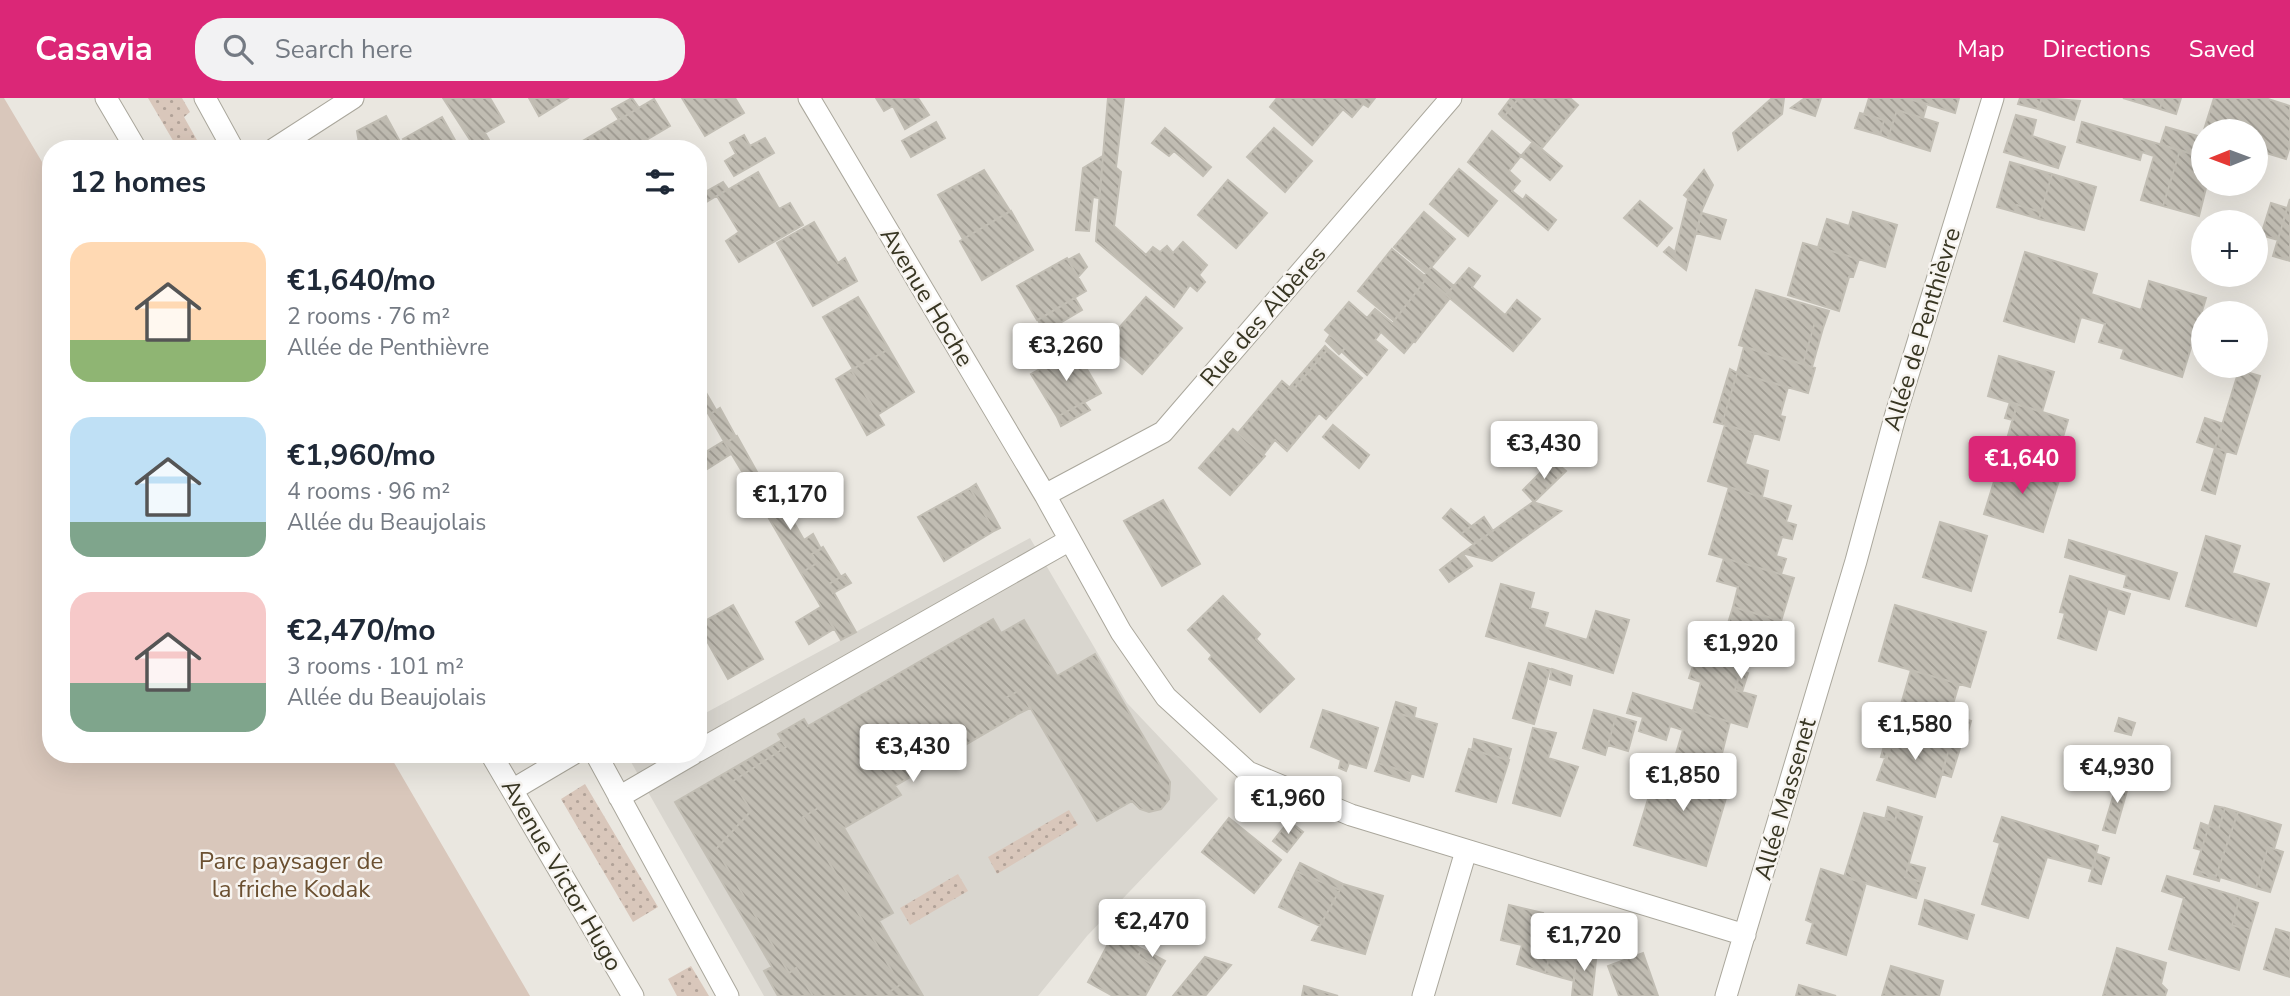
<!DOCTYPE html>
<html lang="en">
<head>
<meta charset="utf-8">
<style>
  :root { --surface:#fff; --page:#f2f2f3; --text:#1f2937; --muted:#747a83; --accent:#db2777 }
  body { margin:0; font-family:"Nunito Sans",sans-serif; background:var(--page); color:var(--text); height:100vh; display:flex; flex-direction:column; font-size:26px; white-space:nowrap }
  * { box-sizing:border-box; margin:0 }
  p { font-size:23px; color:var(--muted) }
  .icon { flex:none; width:38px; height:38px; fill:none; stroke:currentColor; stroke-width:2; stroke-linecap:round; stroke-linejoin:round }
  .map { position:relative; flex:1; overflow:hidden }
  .drawer { position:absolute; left:42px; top:42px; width:665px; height:623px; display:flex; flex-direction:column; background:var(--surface); border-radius:28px; box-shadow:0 7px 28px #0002 }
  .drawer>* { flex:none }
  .needle { width:46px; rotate:269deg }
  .fabs { position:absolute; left:2191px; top:21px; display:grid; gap:14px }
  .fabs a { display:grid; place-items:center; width:77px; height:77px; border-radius:50%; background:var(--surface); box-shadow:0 7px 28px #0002; font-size:35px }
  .price { position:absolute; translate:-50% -60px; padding:0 16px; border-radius:7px; background:#fff; color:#222; font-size:23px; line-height:46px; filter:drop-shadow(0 2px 4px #0008) }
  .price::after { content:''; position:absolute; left:50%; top:42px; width:21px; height:16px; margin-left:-10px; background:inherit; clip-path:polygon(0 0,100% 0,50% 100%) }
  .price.on { background:var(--accent); color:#fff }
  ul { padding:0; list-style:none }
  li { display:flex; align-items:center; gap:21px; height:175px; padding:0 28px }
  li span { display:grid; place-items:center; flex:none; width:196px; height:140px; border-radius:21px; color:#555 }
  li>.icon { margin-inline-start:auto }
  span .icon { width:84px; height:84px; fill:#fffc; stroke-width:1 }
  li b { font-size:30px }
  h2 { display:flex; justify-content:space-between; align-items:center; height:84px; padding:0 28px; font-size:30px }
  header { display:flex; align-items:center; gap:42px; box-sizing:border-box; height:98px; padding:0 35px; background:var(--accent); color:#fff }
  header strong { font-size:33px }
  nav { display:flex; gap:38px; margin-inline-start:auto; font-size:24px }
  .search { width:490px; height:63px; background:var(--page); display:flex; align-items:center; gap:18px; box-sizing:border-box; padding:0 24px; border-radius:28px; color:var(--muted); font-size:26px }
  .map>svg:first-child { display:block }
</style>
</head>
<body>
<header>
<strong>Casavia</strong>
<div class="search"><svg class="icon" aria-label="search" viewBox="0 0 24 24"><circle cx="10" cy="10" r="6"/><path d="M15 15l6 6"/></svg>Search here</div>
<nav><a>Map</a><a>Directions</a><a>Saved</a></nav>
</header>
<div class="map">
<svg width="2290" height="898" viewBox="0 0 2290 898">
  <defs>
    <pattern id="grass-dots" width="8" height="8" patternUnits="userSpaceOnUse" patternTransform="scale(1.75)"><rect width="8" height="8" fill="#d9c7bb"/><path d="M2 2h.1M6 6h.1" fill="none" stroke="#b1a298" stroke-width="1.8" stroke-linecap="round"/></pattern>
    <pattern id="building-back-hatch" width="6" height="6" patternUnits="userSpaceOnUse" patternTransform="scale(1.75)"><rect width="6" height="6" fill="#c1bdb3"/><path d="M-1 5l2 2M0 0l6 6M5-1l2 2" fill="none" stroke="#9e9a91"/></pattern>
  </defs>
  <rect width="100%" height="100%" fill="#eae7e0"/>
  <!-- built -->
  <path fill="#d9d6cf" d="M1030 440 1127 605 1218 701 1087 838 1038 898H764L627 657 698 656V619Z"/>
  <!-- grass -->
  <path fill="url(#grass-dots)" d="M148 0H182L190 14 184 19 202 51H178Z
    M585 686 658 809 633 824 561 701Z
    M1069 712 1078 727 997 776 988 759Z
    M958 776 968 793 910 827 900 810Z
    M691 868 709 898H677L668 881Z"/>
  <!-- park -->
  <path fill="#d9c7bb" d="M0 0H4L51 79V656H389L530 898H0Z"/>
  <!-- building -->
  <path fill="url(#building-back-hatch)" stroke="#c2beb4" stroke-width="2" d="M443 0H490L504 24 485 35 492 47 476 51Z
    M529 0H568L539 18Z
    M632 0 639 10 619 22 612 11Z
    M682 0H735L744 15 705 38Z
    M876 0H918L929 17 905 31 893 8 884 13Z
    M1108 0H1124L1116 69 1103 58Z
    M1277 0H1330L1343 11 1312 47 1270 9Z
    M1330 0H1375L1368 9 1363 6 1352 19Z
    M1511 0H1519L1503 20 1499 16Z
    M1519 0H1570L1578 7 1541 51 1503 20Z
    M1772 0H1784L1782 16 1738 52 1733 35Z
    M1805 0H1821L1815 18 1791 10Z
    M1869 0H1906L1927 6 1923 20 1897 12 1888 40 1880 37 1884 22 1864 16Z
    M1906 0H1959L1955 15Z
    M2020 0H2042L2038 11 2018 6Z
    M2042 0 2080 3 2074 22 2038 11Z
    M2123 0H2163L2160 11Z
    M2163 0H2181L2176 16 2160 11Z
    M2214 0H2265L2290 8V48L2286 61 2256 52V33H2203V86H2207L2199 118 2163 108 2180 52 2196 57Z
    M654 1 670 28 631 51H569Z
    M1897 12 1938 25 1930 53 1888 40Z
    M1860 15 1884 22 1880 37 1855 30Z
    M2016 17 2036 22 2032 38 2065 49 2058 70 2004 54Z
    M386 18 404 51H360L357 33Z
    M442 19 460 51H409L403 41Z
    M936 24 945 40 911 59 902 43Z
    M2082 24 2180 52 2163 108 2141 102 2154 58 2142 54 2140 62 2077 44Z
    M2166 29 2201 39 2196 57 2160 47Z
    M1165 30 1211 69 1203 78 1174 53 1169 58 1152 45Z
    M1274 30 1312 63 1285 94 1247 59Z
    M1492 33 1521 58 1509 73 1520 83 1512 93 1523 102 1526 97 1556 122 1548 132 1468 64Z
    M744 37 750 48 765 40 774 55 734 78 725 63 736 56 730 45Z
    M1533 44 1562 68 1550 82 1521 58Z
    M1103 58 1121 74 1114 128 1146 157 1153 149 1160 154 1167 148 1173 155 1183 144 1207 167 1199 177 1205 184 1197 193 1190 187 1174 209 1096 143Z
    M1103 58 1099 100 1093 99 1089 133 1076 132 1083 70Z
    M2010 64 2052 76 2041 114 2017 107 2015 114 1997 109Z
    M1459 71 1497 103 1468 138 1430 106Z
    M984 72 1010 113 963 141 938 97Z
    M1704 72 1713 87 1702 112 1684 97Z
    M758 74 779 111 790 105 803 127 739 164 726 143 739 134 717 98Z
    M2052 76 2096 89 2084 132 2039 121Z
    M1228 82 1267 115 1236 150 1198 117Z
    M723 84 728 91 698 109V98Z
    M1688 101 1702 112 1686 172 1664 154 1669 149 1675 154Z
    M2290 101V163L2273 158Z
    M1640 103 1672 130 1657 148 1624 120Z
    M2271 105 2287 110 2278 142 2261 137Z
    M2017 107 2041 114 2039 121 2015 114Z
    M1011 113 1033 152 982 182 960 143Z
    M1424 114 1455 141 1426 175 1394 149Z
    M1853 114 1897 127 1885 169 1818 149 1827 121 1849 128Z
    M1702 115 1726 122 1720 141 1696 135Z
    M814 124 838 165 845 160 857 183 813 208 777 145Z
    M1803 145 1859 161 1853 179H1849L1839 213 1788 197Z
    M1392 151 1427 180 1394 223 1358 193Z
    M2025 154 2097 176 2091 196 2141 212 2149 183 2206 200 2182 279 2121 260 2124 251 2099 244 2105 226 2081 219 2074 244 2004 223Z
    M1079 156 1087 169 1078 179 1068 162Z
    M1067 160 1086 193 1037 222 1017 188Z
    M1431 169 1454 188 1446 197 1424 177Z
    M1469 170 1480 178 1472 189 1505 217 1517 202 1540 221 1513 253 1446 197Z
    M1427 180 1450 200 1415 244 1392 225Z
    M1756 192 1829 213 1823 230 1814 227 1803 266 1739 247Z
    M858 199 889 251 853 271 823 219Z
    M1146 199 1182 230 1142 276 1106 245Z
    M1075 200 1082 212 1045 234 1038 222Z
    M1349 204 1367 220 1375 211 1414 243 1404 255 1381 234 1375 242 1387 252 1367 277 1342 254 1345 250 1325 232Z
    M1814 227 1823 230 1812 269 1803 266Z
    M1330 237 1345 250 1339 256 1326 243Z
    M1325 248 1328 251 1293 292 1289 290Z
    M1744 249 1815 270 1808 295 1737 275Z
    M889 251 914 294 877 317 851 272Z
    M1075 251 1101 295 1057 319 1031 276Z
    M1328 251 1362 280 1326 321 1293 292Z
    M1999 258 2054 274 2042 314 1988 298Z
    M1730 271 1737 275 1722 326 1714 324Z
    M851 272 884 327 867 337 836 281Z
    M2239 272 2260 278 2236 356 2215 350Z
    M1737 275 1788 289 1780 318 1785 319 1779 342 1722 326Z
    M698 281 716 312 709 317 698 299Z
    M1282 283 1319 315 1287 353 1275 342 1263 357 1238 335Z
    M1084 304 1090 312 1061 328 1057 319Z
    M2010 304 2017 306 2013 322 2005 320Z
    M2017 306 2068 322 2056 363 2005 348Z
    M720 310 736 339 725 345 709 317Z
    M2205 320 2223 326 2215 350 2197 344Z
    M1333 327 1369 357 1359 370 1323 339Z
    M1725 327 1754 335 1745 366 1768 373 1762 399 1708 383Z
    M1233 331 1265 358 1230 397 1199 370Z
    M1573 331 1592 349 1579 362 1559 346Z
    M737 338 762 383 752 390 725 345Z
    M724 343 731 356 707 371 699 358Z
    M2215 350 2226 353 2215 396 2202 392Z
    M2001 361 2060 379 2043 434 1984 416Z
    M1553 362 1566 373 1534 404 1523 392Z
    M976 386 1000 430 994 433 970 390Z
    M1729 389 1791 408 1786 424 1796 427 1792 441 1782 439 1776 458 1786 461 1781 476 1709 456Z
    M774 390 804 442 813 436 821 451 812 456 817 465 801 475 757 400Z
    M970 390 994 433 944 463 918 419Z
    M1163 402 1200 466 1162 488 1124 423Z
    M1533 404 1561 413 1492 463 1462 455Z
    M1451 411 1471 428 1461 436 1443 420Z
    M1484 419 1493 433 1473 446 1461 436Z
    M1940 424 1987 438 1971 493 1923 479Z
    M2206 438 2240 448 2232 475 2269 486 2256 528 2186 508Z
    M2069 442 2177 475 2169 501 2124 489 2127 477 2065 459Z
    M823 449 841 479 829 486 856 534 841 542 801 475 817 465 812 456Z
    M1462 455 1472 468 1449 484 1440 472Z
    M1724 460 1794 480 1781 523 1733 509 1738 489 1717 483Z
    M845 476 851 485 833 495 829 486Z
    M2070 478 2130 496 2124 516 2108 511 2096 552 2058 540 2065 515 2060 514Z
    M1501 486 1534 495 1530 510 1548 515 1544 529 1587 542 1596 513 1629 522 1613 575 1486 538Z
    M1223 498 1260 536 1256 541 1294 581 1260 614 1209 561 1212 557 1188 532Z
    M733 507 763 561 728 581 698 527Z
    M1895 507 1986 534 1970 589 1879 563Z
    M821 509 834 531 809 546 796 524Z
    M1733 509 1779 522 1771 545 1726 532Z
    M993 521 1001 535 1024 522 1057 578 1095 556 1170 684 1169 701 1161 711 1149 714 1140 711 1132 703 1097 723 1020 592 1007 599 1018 616 895 688 901 697 844 730 820 709 803 719 900 887 889 894 891 898H813L796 870 789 875 716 751 751 713 733 683 786 649 778 636 804 621 808 628Z
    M1711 549 1745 559 1735 592 1756 598 1747 629 1693 613 1701 584 1689 580 1699 550 1710 553Z
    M1529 565 1550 571 1534 626 1513 620Z
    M1552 571 1572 578 1570 587 1550 581Z
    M1740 572 1748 575 1742 594 1735 592Z
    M1911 572 1959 586 1950 616 1971 623 1964 648 1895 627Z
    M1020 592 1030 610 1018 616 1007 599Z
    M1633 595 1730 624 1716 679 1673 666 1683 632 1670 628 1666 642 1639 633 1643 619 1627 615Z
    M1396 604 1416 610 1414 620 1393 614Z
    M1323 612 1378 630 1366 670 1349 665 1346 673 1339 670 1341 662 1311 649Z
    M1594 612 1616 618 1605 657 1583 650Z
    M1393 614 1437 626 1423 679 1378 665Z
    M1616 618 1636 624 1628 653 1608 647Z
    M2119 620 2135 625 2131 637 2115 633Z
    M1890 626 1897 628 1887 660 1881 659Z
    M1897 628 1951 644 1935 699 1877 682Z
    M1533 630 1556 635 1548 660 1578 669 1560 718 1513 705Z
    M1474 641 1511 651 1508 662 1472 652Z
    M782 642 786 649 733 683 751 713 716 751 789 875 796 870 813 898H778L764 873 772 869 675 704Z
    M1951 644 1961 647 1951 679 1942 676Z
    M1469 651 1509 662 1496 704 1456 693Z
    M1660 662 1731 683 1706 768 1634 747Z
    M1378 665 1411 676 1409 683 1375 673Z
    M2119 679 2130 682 2115 735 2103 732Z
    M2215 708 2225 710 2219 730 2209 728Z
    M820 709 844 730 893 815 879 823 923 898H891L889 894 900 887 803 719Z
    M1888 709 1898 712 1895 723 1885 721Z
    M2225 710 2238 714 2216 778 2195 772 2209 728 2219 730Z
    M1898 712 1922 719 1905 779 1921 784 1916 800 1844 779 1864 715 1895 723Z
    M2238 714 2281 727 2274 751 2268 749 2256 790 2220 779 2219 783 2194 776 2195 772 2216 778Z
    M2002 719 2098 748 2092 771 2047 759 2028 820 1982 806 2000 745 1994 743Z
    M1229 720 1281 762 1254 795 1202 754Z
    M1289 723 1303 734 1287 754 1273 743Z
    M2201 725 2209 728 2201 752 2194 750Z
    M2268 749 2283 754 2270 794 2256 790Z
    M2097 756 2109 760 2101 786 2089 783Z
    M1300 765 1343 786 1340 792 1296 773Z
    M1909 766 1925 770 1921 784 1905 779Z
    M1821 771 1866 785 1846 857 1807 845 1813 825 1806 822Z
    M1296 773 1340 792 1320 828 1279 809Z
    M2167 778 2240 799 2232 827 2250 832 2239 872 2169 851 2184 800 2162 793Z
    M1343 786 1383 798 1365 856 1312 842Z
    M2240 799 2258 805 2250 832 2232 827Z
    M1925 802 1974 817 1967 841 1919 826Z
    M1509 807 1543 815 1539 833 1555 838 1545 875 1517 866 1522 847 1501 842Z
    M2276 831 2290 835V879L2264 871Z
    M1114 835 1142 851 1138 858 1160 871 1145 898H1113L1088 884Z
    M2117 850 2166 865 2161 886 2167 892 2165 898H2103Z
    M1142 851 1165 863 1160 871 1138 858Z
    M1577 851 1597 853 1592 898H1572Z
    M1643 855 1658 898H1619L1608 868Z
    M1205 859 1231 867 1205 898H1173Z
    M1549 861 1576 862 1574 883 1545 875Z
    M1891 868 1943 883 1939 898H1882Z
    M1799 887 1836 898H1796Z
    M1304 888 1338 898H1302Z"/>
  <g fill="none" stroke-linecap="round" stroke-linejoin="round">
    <defs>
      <path id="minor" d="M106 0 136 51
        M205 0 233 51
        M809 0 1045 397 1121 534 1166 599 1248 674 1351 717 1745 837
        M274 51 353 0
        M1045 397 1163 334 1451 0
        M698 653 1068 443
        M491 656 633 898
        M596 656 728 898
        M512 692 573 656
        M619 699 693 656
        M1423 898 1466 753
        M1726 898 1856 463 1895 319 1993 0"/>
    </defs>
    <!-- minor casing -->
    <use href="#minor" stroke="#aaa79c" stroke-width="23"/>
    <!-- minor -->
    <use href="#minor" stroke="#fff" stroke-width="21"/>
  </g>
  <g text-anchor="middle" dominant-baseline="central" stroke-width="5" stroke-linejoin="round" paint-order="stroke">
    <!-- street labels -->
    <g font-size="24" fill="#383623" stroke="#f7f4f0">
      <text transform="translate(927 199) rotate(59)">Avenue Hoche</text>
      <text transform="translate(1263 218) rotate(-49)">Rue des Albères</text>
      <text transform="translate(1922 231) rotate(-73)">Allée de Penthièvre</text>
      <text transform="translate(1785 701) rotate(-74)">Allée Massenet</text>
      <text transform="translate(562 777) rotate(60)">Avenue Victor Hugo</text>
    </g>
    <!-- park labels -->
    <g font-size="24" fill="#6b5031" stroke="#f7f4f0">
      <text x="291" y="763">Parc paysager de<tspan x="291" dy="28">la friche Kodak</tspan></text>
    </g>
  </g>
</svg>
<div class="fabs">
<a><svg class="needle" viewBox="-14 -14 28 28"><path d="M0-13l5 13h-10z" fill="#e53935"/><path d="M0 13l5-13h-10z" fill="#747a83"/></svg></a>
<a>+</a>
<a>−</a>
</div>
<b class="price" style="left:1066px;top:285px">€3,260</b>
<b class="price" style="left:1544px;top:383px">€3,430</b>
<b class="price on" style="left:2022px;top:398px">€1,640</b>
<b class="price" style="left:790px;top:434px">€1,170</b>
<b class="price" style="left:1741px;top:583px">€1,920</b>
<b class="price" style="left:1915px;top:664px">€1,580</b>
<b class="price" style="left:913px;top:686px">€3,430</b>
<b class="price" style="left:2117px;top:707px">€4,930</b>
<b class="price" style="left:1683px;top:715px">€1,850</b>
<b class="price" style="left:1288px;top:738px">€1,960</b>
<b class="price" style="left:1152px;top:861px">€2,470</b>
<b class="price" style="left:1584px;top:875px">€1,720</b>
<section class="drawer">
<h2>12 homes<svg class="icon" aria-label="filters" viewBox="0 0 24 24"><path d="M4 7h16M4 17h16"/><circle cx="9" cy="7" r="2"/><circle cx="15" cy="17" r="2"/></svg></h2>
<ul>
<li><span style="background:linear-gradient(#ffd9b3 70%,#8fb573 0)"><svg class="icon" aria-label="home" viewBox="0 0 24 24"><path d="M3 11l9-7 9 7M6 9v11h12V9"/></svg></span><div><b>€1,640/mo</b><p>2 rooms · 76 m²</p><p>Allée de Penthièvre</p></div></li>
<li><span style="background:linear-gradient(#bfe0f5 75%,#7fa58c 0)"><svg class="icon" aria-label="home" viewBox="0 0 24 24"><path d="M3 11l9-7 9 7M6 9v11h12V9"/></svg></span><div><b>€1,960/mo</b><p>4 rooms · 96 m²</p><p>Allée du Beaujolais</p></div></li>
<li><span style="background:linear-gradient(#f6c9c9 65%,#7fa58c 0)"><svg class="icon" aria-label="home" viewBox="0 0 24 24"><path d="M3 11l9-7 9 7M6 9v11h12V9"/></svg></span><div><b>€2,470/mo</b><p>3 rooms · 101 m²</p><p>Allée du Beaujolais</p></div></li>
</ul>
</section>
</div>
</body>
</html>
